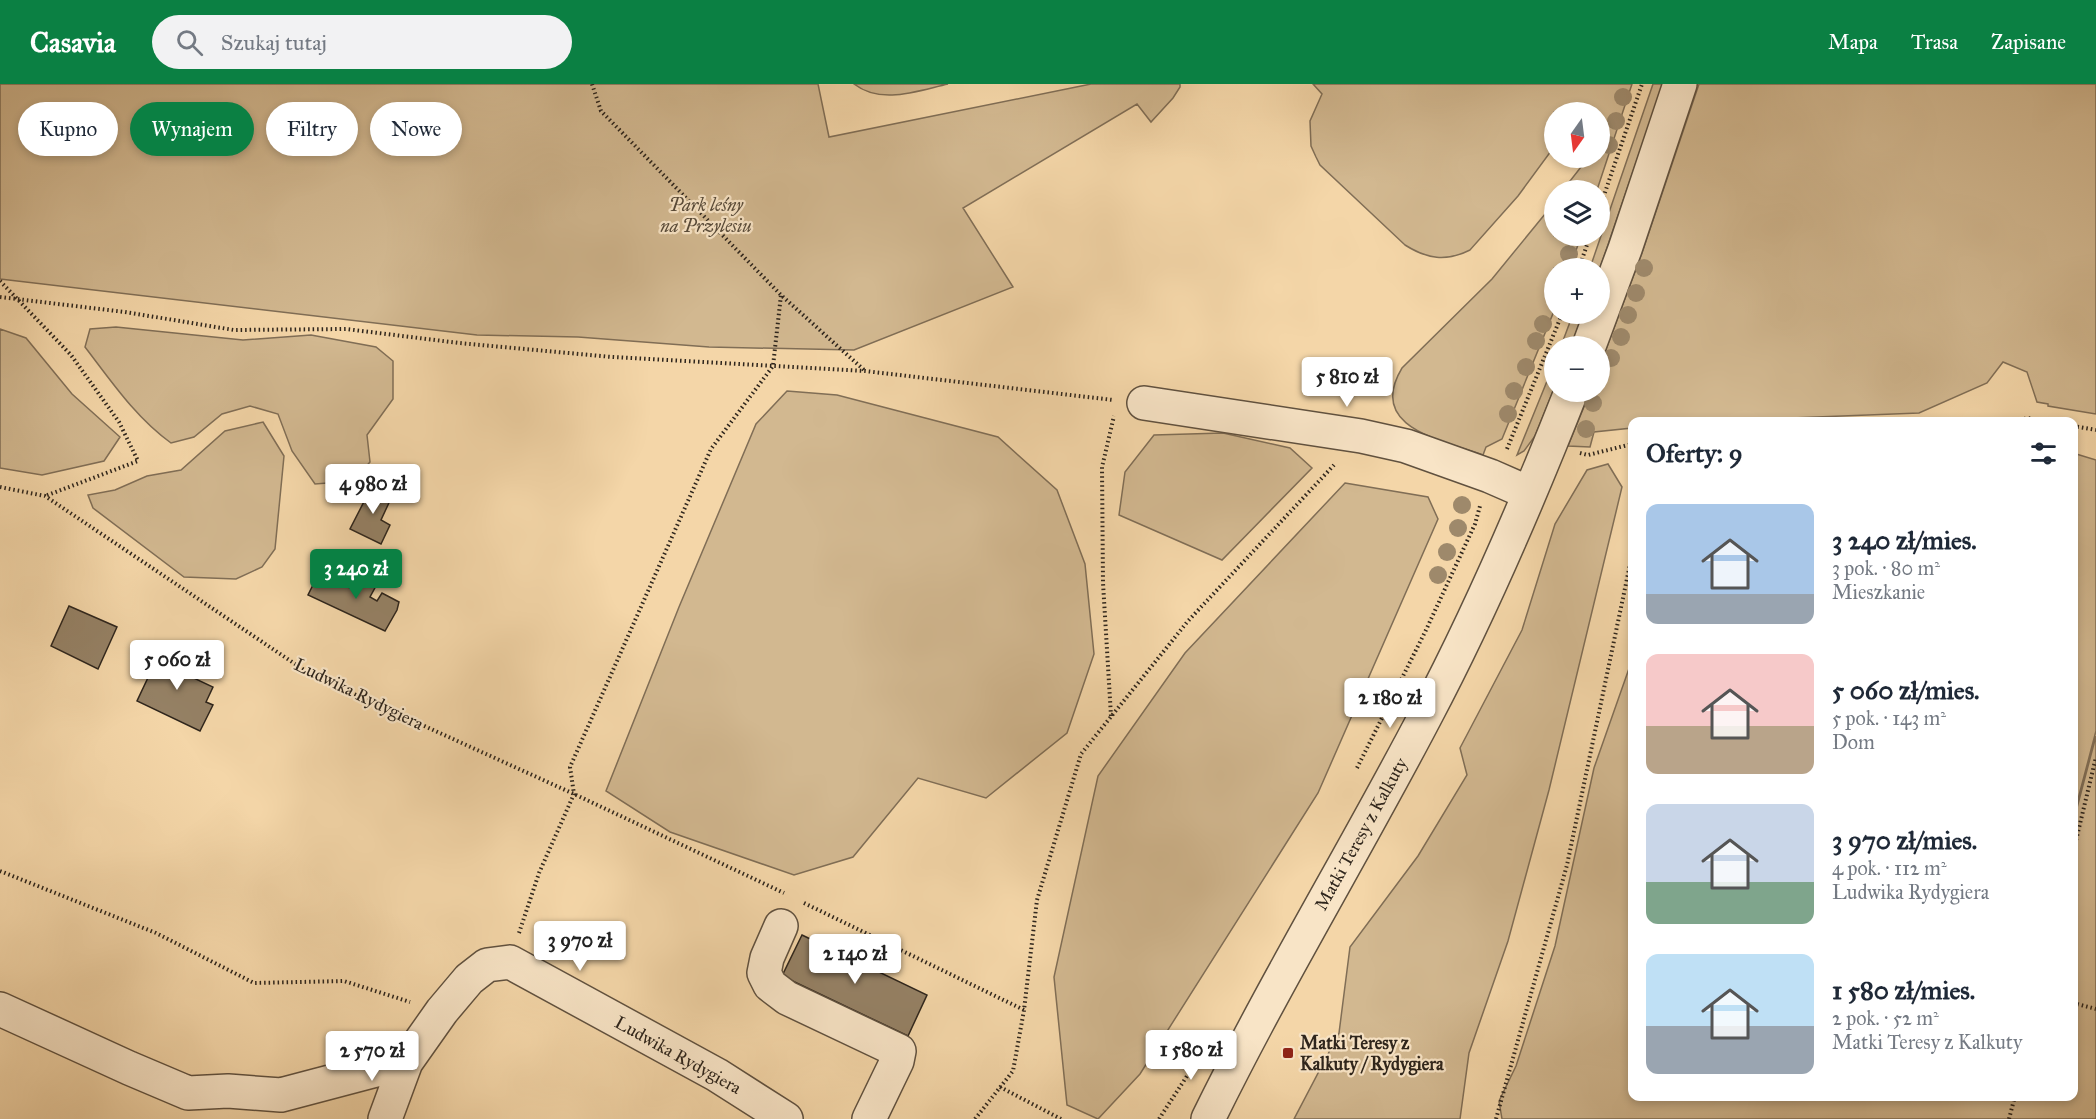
<!DOCTYPE html>
<html lang="pl">
<head>
<meta charset="utf-8">
<style>
  :root { --surface:#fff; --page:#f2f2f3; --text:#1f2937; --muted:#747a83; --accent:#0b8043 }
  body { margin:0; font-family:"IM FELL Great Primer",serif; background:var(--page); color:var(--text); height:100vh; display:flex; flex-direction:column; font-size:22px; white-space:nowrap }
  * { box-sizing:border-box; margin:0 }
  p { font-size:20px; color:var(--muted) }
  .icon { flex:none; width:33px; height:33px; fill:none; stroke:currentColor; stroke-width:2; stroke-linecap:round; stroke-linejoin:round }
  .map { position:relative; flex:1; overflow:hidden }
  .panel { position:absolute; left:1628px; top:333px; width:450px; height:684px; display:flex; flex-direction:column; background:var(--surface); border-radius:12px; box-shadow:0 3px 9px #0003 }
  .panel>* { flex:none }
  .guide { position:absolute; left:18px; top:18px; width:570px; height:54px; display:flex; gap:12px }
  .needle { width:39px; rotate:194deg }
  .buttons { position:absolute; left:1544px; top:18px; display:grid; gap:12px }
  .buttons a { display:grid; place-items:center; width:66px; height:66px; border-radius:50%; background:var(--surface); box-shadow:0 3px 9px #0003; font-size:30px }
  .price { position:absolute; translate:-50% -51px; padding:0 14px; border-radius:6px; background:#fff; color:#222; font-size:20px; line-height:39px; filter:drop-shadow(0 2px 3px #0008) }
  .price::after { content:''; position:absolute; left:50%; top:36px; width:18px; height:14px; margin-left:-9px; background:inherit; clip-path:polygon(0 0,100% 0,50% 100%) }
  .price.selected { background:var(--accent); color:#fff }
  ul { padding:0; list-style:none }
  li { display:flex; align-items:center; gap:18px; height:150px; padding:0 18px }
  li span { display:grid; place-items:center; flex:none; width:168px; height:120px; border-radius:12px; color:#555 }
  li>.icon { margin-inline-start:auto }
  span .icon { width:72px; height:72px; fill:#fffc; stroke-width:1 }
  li b { font-size:26px }
  h2 { display:flex; justify-content:space-between; align-items:center; height:72px; padding:0 18px; font-size:26px }
  .chip { padding:0 21px; border-radius:27px; background:var(--surface); box-shadow:0 3px 9px #0003; font-size:21px; line-height:54px }
  .chip.selected { background:var(--accent); color:#fff }
  header { display:flex; align-items:center; gap:36px; box-sizing:border-box; height:84px; padding:0 30px; background:var(--accent); color:#fff }
  header strong { font-size:28px }
  nav { display:flex; gap:33px; margin-inline-start:auto; font-size:21px }
  .search { width:420px; height:54px; background:var(--page); display:flex; align-items:center; gap:15px; box-sizing:border-box; padding:0 21px; border-radius:33px; color:var(--muted); font-size:22px }
  .map>svg:first-child { display:block }
</style>
</head>
<body>
<header>
<strong>Casavia</strong>
<div class="search"><svg class="icon" aria-label="search" viewBox="0 0 24 24"><circle cx="10" cy="10" r="6"/><path d="M15 15l6 6"/></svg>Szukaj tutaj</div>
<nav><a>Mapa</a><a>Trasa</a><a>Zapisane</a></nav>
</header>
<div class="map">
<svg width="2096" height="1035" viewBox="0 0 2096 1035">
  <rect width="100%" height="100%" fill="#f4d6a8"/>
  <filter id="stains"><feTurbulence type="fractalNoise" baseFrequency=".00333" numOctaves="4"/><feColorMatrix values="0 0 0 0 .2 0 0 0 0 .09 0 0 0 0 .02 0 0 0 .5 -.17"/></filter>
  <radialGradient id="worn" r=".72"><stop offset=".6" stop-color="#630" stop-opacity="0"/><stop offset="1" stop-color="#630" stop-opacity=".3"/></radialGradient>
  <!-- green -->
  <path fill="#d2b890" stroke="#806e56" stroke-width="1.5" d="M0 0H818L829 53 1091 0H1180V3L1173 14 1151 38 1137 20 963 124 1013 203 854 266 709 263 578 253 477 251 0 195Z
    M854 0H948C917 7 881 21 854 0Z
    M1313 0H1632L1597 106H1563L1588 74H1599V28H1554V63L1518 112 1470 166C1446 178 1427 175 1405 161L1320 81 1316 73 1311 62 1310 37 1322 10Z
    M1653 0H1663L1599 187V184H1590Z
    M1699 0H2096V330L2048 322V320L2037 318 2027 288 2003 278 1987 299 1919 329 1693 338H1632V344L1594 348 1590 363 1568 362 1590 308H1599V284L1642 169Z
    M1554 119V152H1581L1570 184H1554V227L1502 355 1486 363 1483 371C1442 356 1366 344 1402 284L1492 195Z
    M1573 230H1583L1571 262H1561Z
    M116 243 243 256 311 251 376 263 393 277V315L367 351 370 378 353 397 315 400 292 367 278 330 250 322 222 330 194 353 171 359C136 334 111 297 85 263L90 245Z
    M0 245 26 254 72 310 120 353 104 377 42 391 0 384Z
    M1554 280V305L1535 352 1524 367 1517 371Z
    M787 307 837 311 998 353 1057 406 1085 480 1094 570 1067 649 986 714 918 694 853 773 794 791 670 748 606 707 679 523 756 340Z
    M263 338 284 372 275 465 262 483 236 495 184 493 93 424 88 411 115 406 147 392 181 386 225 347Z
    M1223 349 1290 364 1312 384 1222 476 1119 431 1125 388 1154 351Z
    M2073 369 2096 376V647L2073 734Z
    M1608 380 1622 403 1549 706 1508 857 1469 969 1460 1035H1294L1339 949 1350 863 1418 772 1467 691 1460 664 1522 546 1555 440 1587 386Z
    M1345 399 1428 413 1438 435 1318 709 1140 990 1098 1035 1067 1021 1054 893 1098 692 1185 569Z
    M1632 576V1012H2073V739L2096 652V1035H1502L1499 1017 1516 982 1555 862 1594 684Z"/>
  <!-- building -->
  <path fill="#958165" stroke="#2e251c" stroke-width="1.5" d="M373 400 393 410 381 436 390 441 381 460 350 445Z
    M319 489 350 504 357 490 377 500 370 513 377 517 382 509 399 518 397 526 385 547 308 511Z
    M69 522 117 543 98 585 51 562Z
    M162 564 191 577 185 590 213 603 206 618 213 621 200 647 137 617Z
    M802 851 927 911 908 952 782 892Z"/>
  <g fill="none" stroke-linecap="round" stroke-linejoin="round">
    <defs>
      <path id="minor" d="M1589 262 1625 165 1680 0
        M1144 319 1361 352 1406 362 1490 392 1529 409
        M781 842 767 874 764 889 770 901 787 914 899 967 897 977 869 1035
        M0 925 129 984 188 1009 228 1007 281 1011 406 978
        M385 1035 406 978 442 927 469 895 487 881 510 878 717 991 786 1035
        M1208 1035C1275 898 1355 767 1426 631 1481 527 1528 417 1571 308"/>
    </defs>
    <!-- minor casing -->
    <use href="#minor" stroke="#60513f" stroke-width="36"/>
    <!-- path -->
    <path stroke="#2e251c" stroke-width="4" stroke-dasharray="1.5 3" stroke-linecap="butt" d="M592 0 601 27 781 211 864 286
      M1599 126 1642 0
      M1579 184 1590 152
      M0 197 71 271 119 338 138 377 45 412
      M0 213 125 228 234 246 346 245 459 259 612 273 865 287 1113 316
      M2011 338 2028 334 2047 338
      M2073 342 2096 346
      M1507 365 1562 230
      M1580 369 1588 371 1632 360
      M0 403 45 412 310 590 574 710 784 809
      M1111 632 1103 499 1102 383 1114 332
      M1357 684 1426 546 1475 440 1480 422
      M2073 769 2096 673
      M0 787 156 849 254 899 344 897 410 918
      M804 819 1024 926
      M519 849 539 789 574 710 570 683 711 365 773 282 781 211
      M2073 919 2096 925
      M1000 1003 1061 1035
      M975 1035 1013 987 1024 926 1037 816 1081 670 1188 537 1334 381
      M1159 1035 1200 972
      M1496 1035 1567 781 1632 471
      M2009 1035 2015 1012"/>
    <!-- minor -->
    <use href="#minor" stroke="#f8e4c6" stroke-width="33"/>
  </g>
  <!-- trees -->
  <g fill="#9e896b">
    <circle cx="1623" cy="13" r="9"/>
    <circle cx="1616" cy="37" r="9"/>
    <circle cx="1609" cy="61" r="9"/>
    <circle cx="1569" cy="170" r="9"/>
    <circle cx="1644" cy="184" r="9"/>
    <circle cx="1636" cy="209" r="9"/>
    <circle cx="1628" cy="231" r="9"/>
    <circle cx="1543" cy="240" r="9"/>
    <circle cx="1621" cy="253" r="9"/>
    <circle cx="1536" cy="257" r="9"/>
    <circle cx="1611" cy="274" r="9"/>
    <circle cx="1526" cy="283" r="9"/>
    <circle cx="1514" cy="307" r="9"/>
    <circle cx="1593" cy="319" r="9"/>
    <circle cx="1508" cy="330" r="9"/>
    <circle cx="1586" cy="345" r="9"/>
    <circle cx="1462" cy="421" r="9"/>
    <circle cx="1458" cy="444" r="9"/>
    <circle cx="1447" cy="468" r="9"/>
    <circle cx="1438" cy="491" r="9"/>
  </g>
  <!-- markers -->
  <rect fill="#8f2418" stroke="#f8e4c6" stroke-width="2" x="1282" y="963" width="12" height="12" rx="3"/>
  <g text-anchor="middle" dominant-baseline="central" stroke-width="4.5" stroke-linejoin="round" paint-order="stroke">
    <!-- park labels -->
    <g font-size="18" font-style="italic" fill="#574a39" stroke="#f8e4c6">
      <text x="706" y="121">Park leśny<tspan x="706" dy="21">na Przylesiu</tspan></text>
    </g>
    <!-- street labels -->
    <g font-size="18" fill="#2e251c" stroke="#f8e4c6">
      <text transform="translate(359 610) rotate(26)">Ludwika Rydygiera</text>
      <text transform="translate(1361 750) rotate(-61)">Matki Teresy z Kalkuty</text>
      <text transform="translate(678 971) rotate(29)">Ludwika Rydygiera</text>
    </g>
    <!-- poi labels -->
    <g font-size="18" font-weight="bold" fill="#2e251c" stroke="#f8e4c6" text-anchor="start">
      <text x="1300" y="959">Matki Teresy z<tspan x="1300" dy="21">Kalkuty / Rydygiera</tspan></text>
    </g>
  </g>
  <rect width="100%" height="100%" filter="url(#stains)"/>
  <rect width="100%" height="100%" fill="url(#worn)"/>
</svg>
<div class="buttons">
<a><svg class="needle" viewBox="-14 -14 28 28"><path d="M0-13l5 13h-10z" fill="#e53935"/><path d="M0 13l5-13h-10z" fill="#747a83"/></svg></a>
<a><svg class="icon" aria-label="layers" viewBox="0 0 24 24"><path d="M12 4l9 5-9 5-9-5zM3 14l9 5 9-5"/></svg></a>
<a>+</a>
<a>−</a>
</div>
<b class="price" style="left:1347px;top:324px">5 810 zł</b>
<b class="price" style="left:373px;top:431px">4 980 zł</b>
<b class="price selected" style="left:356px;top:516px">3 240 zł</b>
<b class="price" style="left:177px;top:607px">5 060 zł</b>
<b class="price" style="left:1390px;top:645px">2 180 zł</b>
<b class="price" style="left:580px;top:888px">3 970 zł</b>
<b class="price" style="left:855px;top:901px">2 140 zł</b>
<b class="price" style="left:1191px;top:997px">1 580 zł</b>
<b class="price" style="left:372px;top:998px">2 570 zł</b>
<div class="guide">
<a class="chip">Kupno</a>
<a class="chip selected">Wynajem</a>
<a class="chip">Filtry</a>
<a class="chip">Nowe</a>
</div>
<section class="panel">
<h2>Oferty: 9<svg class="icon" aria-label="filters" viewBox="0 0 24 24"><path d="M4 7h16M4 17h16"/><circle cx="9" cy="7" r="2"/><circle cx="15" cy="17" r="2"/></svg></h2>
<ul>
<li><span style="background:linear-gradient(#a9c7e8 75%,#9aa5b1 0)"><svg class="icon" aria-label="home" viewBox="0 0 24 24"><path d="M3 11l9-7 9 7M6 9v11h12V9"/></svg></span><div><b>3 240 zł/mies.</b><p>3 pok. · 80 m²</p><p>Mieszkanie</p></div></li>
<li><span style="background:linear-gradient(#f6c9c9 60%,#b9a48a 0)"><svg class="icon" aria-label="home" viewBox="0 0 24 24"><path d="M3 11l9-7 9 7M6 9v11h12V9"/></svg></span><div><b>5 060 zł/mies.</b><p>5 pok. · 143 m²</p><p>Dom</p></div></li>
<li><span style="background:linear-gradient(#c9d6e8 65%,#7fa58c 0)"><svg class="icon" aria-label="home" viewBox="0 0 24 24"><path d="M3 11l9-7 9 7M6 9v11h12V9"/></svg></span><div><b>3 970 zł/mies.</b><p>4 pok. · 112 m²</p><p>Ludwika Rydygiera</p></div></li>
<li><span style="background:linear-gradient(#bfe0f5 60%,#9aa5b1 0)"><svg class="icon" aria-label="home" viewBox="0 0 24 24"><path d="M3 11l9-7 9 7M6 9v11h12V9"/></svg></span><div><b>1 580 zł/mies.</b><p>2 pok. · 52 m²</p><p>Matki Teresy z Kalkuty</p></div></li>
</ul>
</section>
</div>
</body>
</html>
